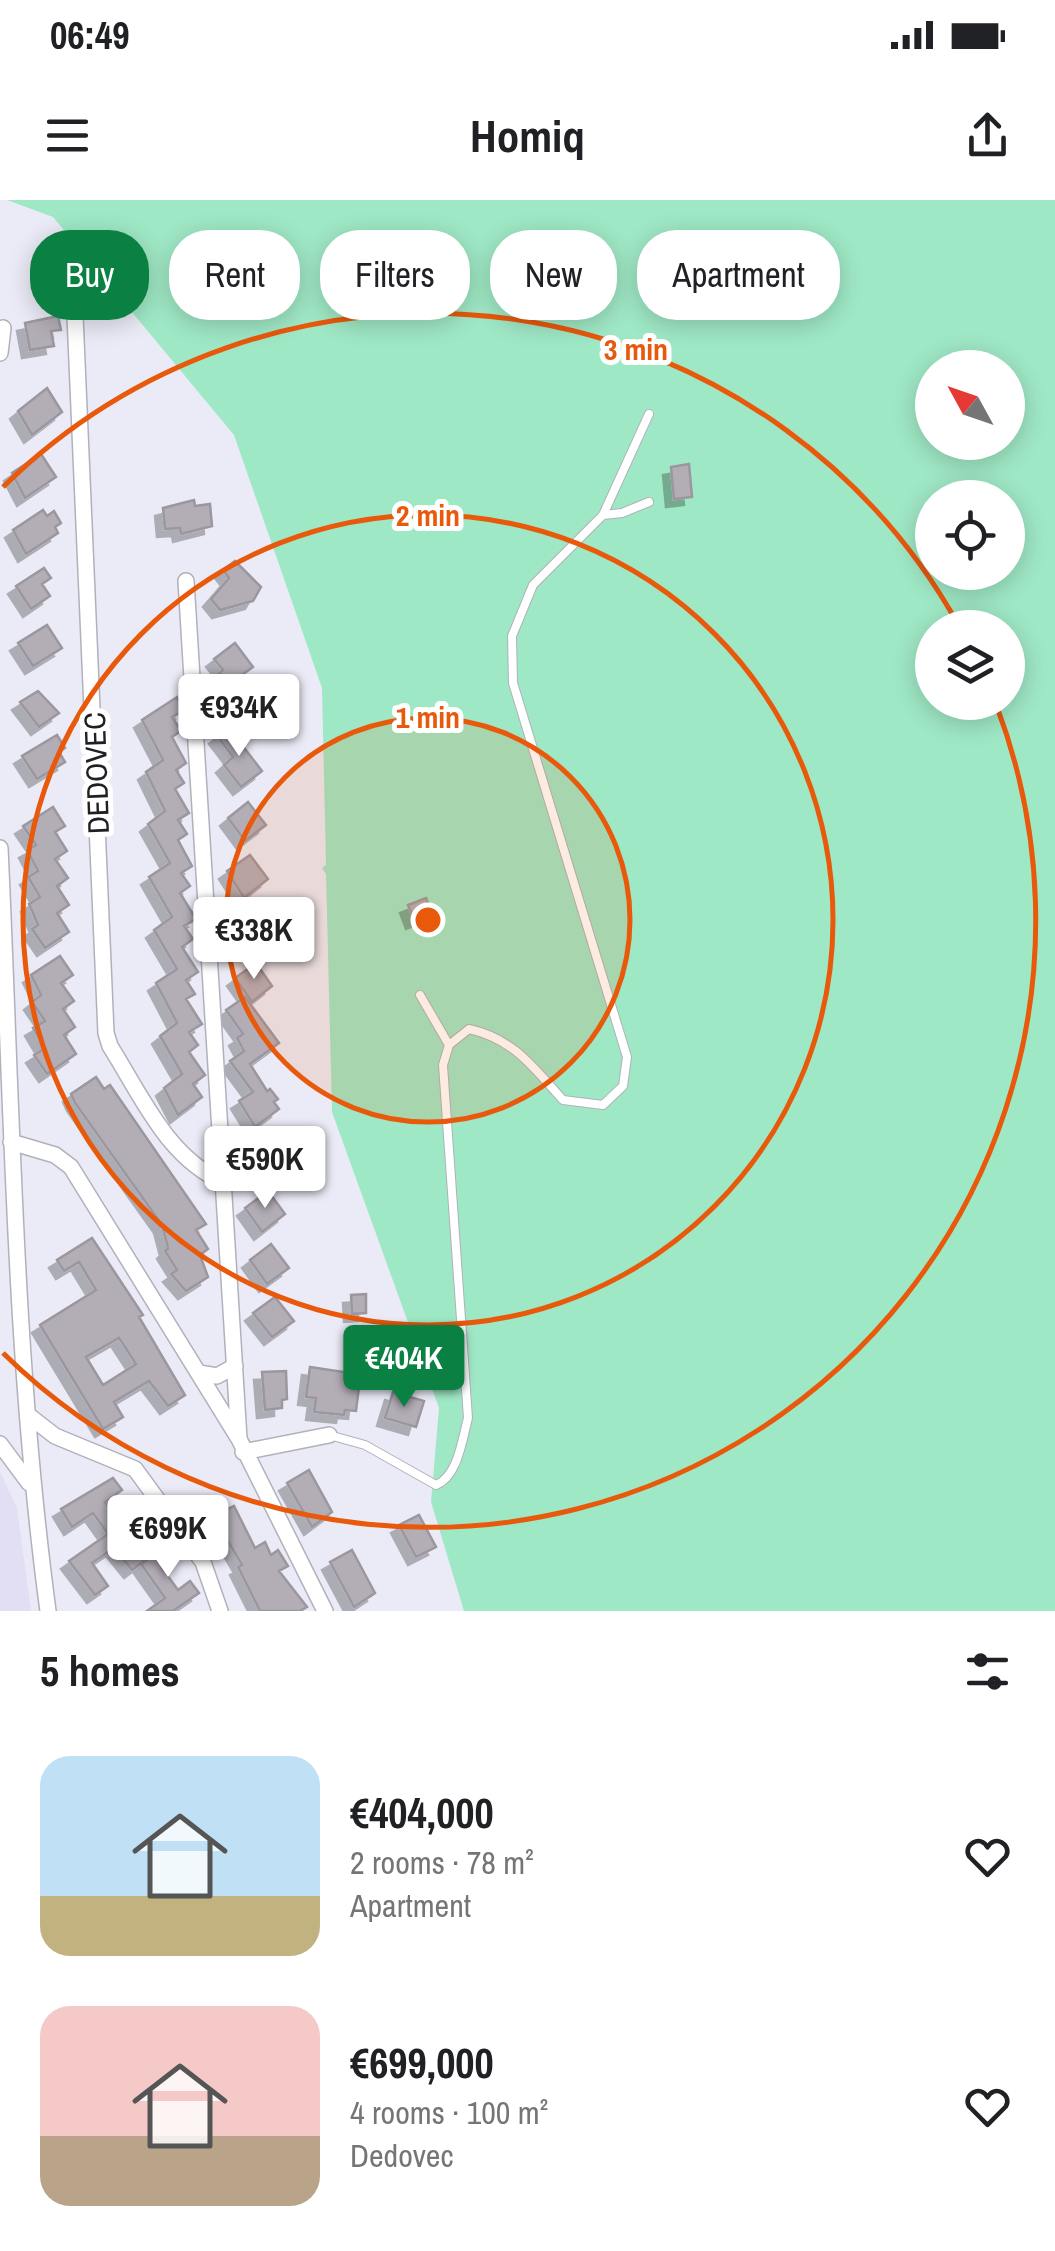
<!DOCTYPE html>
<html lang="en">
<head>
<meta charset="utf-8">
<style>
  :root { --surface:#fff; --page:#f6f6f6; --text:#202124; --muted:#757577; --accent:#0b8043 }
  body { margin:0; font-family:"Archivo Narrow",sans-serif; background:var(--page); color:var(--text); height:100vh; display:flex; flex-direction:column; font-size:38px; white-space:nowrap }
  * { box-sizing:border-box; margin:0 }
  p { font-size:32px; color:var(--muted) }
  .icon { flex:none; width:55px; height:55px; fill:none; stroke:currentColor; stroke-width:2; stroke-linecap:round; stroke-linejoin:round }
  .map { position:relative; height:1411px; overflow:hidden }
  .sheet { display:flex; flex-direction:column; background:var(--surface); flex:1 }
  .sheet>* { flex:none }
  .top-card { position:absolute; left:30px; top:30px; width:995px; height:90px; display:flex; gap:20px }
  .needle { width:65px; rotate:310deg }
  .fabs { position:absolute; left:915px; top:150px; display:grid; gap:20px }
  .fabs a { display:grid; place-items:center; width:110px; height:110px; border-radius:50%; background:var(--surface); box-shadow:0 5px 25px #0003; font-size:50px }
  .price { position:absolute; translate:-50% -85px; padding:0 22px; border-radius:10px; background:#fff; color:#222; font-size:32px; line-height:65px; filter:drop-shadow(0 2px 5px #0008) }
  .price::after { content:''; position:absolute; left:50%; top:60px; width:30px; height:22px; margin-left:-15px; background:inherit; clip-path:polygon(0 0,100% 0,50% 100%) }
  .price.on { background:var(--accent); color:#fff }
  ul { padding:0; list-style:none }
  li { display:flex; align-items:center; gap:30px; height:250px; padding:0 40px }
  li span { display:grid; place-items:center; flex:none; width:280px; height:200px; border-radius:30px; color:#555 }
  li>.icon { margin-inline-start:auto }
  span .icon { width:120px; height:120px; fill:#fffc; stroke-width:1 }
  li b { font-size:42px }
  h2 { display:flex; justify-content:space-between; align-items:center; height:120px; padding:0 40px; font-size:42px }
  .pill { padding:0 35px; border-radius:40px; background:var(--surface); box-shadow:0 5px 25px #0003; font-size:35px; line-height:90px }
  .pill.on { background:var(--accent); color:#fff }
  .status { display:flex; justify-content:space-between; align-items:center; height:70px; padding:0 50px; background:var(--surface); direction:ltr }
  .status svg { height:28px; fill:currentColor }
  header { display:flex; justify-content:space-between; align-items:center; height:130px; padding:0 40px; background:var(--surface); font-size:45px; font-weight:700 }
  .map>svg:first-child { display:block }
</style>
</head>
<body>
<div class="status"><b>06:49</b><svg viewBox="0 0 49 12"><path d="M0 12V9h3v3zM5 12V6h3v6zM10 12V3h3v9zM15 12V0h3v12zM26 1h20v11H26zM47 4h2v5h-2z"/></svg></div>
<header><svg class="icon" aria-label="menu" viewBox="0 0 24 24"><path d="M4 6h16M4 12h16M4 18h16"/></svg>Homiq<svg class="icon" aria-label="share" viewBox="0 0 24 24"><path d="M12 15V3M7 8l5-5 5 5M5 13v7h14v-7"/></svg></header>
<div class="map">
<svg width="1055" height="1411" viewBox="0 0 1055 1411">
  <defs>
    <filter id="shadow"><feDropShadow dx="-8" dy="8" stdDeviation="0" flood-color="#0004"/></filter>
  </defs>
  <rect width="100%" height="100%" fill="#eaebf6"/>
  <!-- education -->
  <path fill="#e2dff5" d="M0 1272 17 1308 31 1411H0Z"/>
  <!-- green -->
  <path fill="#9fe8c5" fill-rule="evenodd" d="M7 0H1055V1411H464L431 1302 439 1208 332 912 326 674 322 668 326 665 322 488 234 235 53 17ZM932 168H1008V242H932ZM932 298H1008V372H932ZM932 428H1008V502H932Z"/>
  <!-- building -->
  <path fill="#b3adb6" stroke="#9c969f" stroke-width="2.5" fill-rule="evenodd" filter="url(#shadow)" d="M58 116 61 130 51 131 54 146 30 150 25 123Z
    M47 188 62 212 32 235 18 211Z
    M41 254 56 277 25 298 12 273Z
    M689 264 692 297 674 299 671 267Z
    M194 300 195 306 210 304 212 326 181 334 180 328 165 329 163 308Z
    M43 310 47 316 54 311 61 323 55 327 58 333 26 354 13 330Z
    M235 361 261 387 253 401 220 410 211 399 229 378 223 370Z
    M44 368 51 378 42 384 50 396 31 409 16 386Z
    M47 425 62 448 33 466 18 443Z
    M235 443 253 467 232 482 258 516 237 532 220 510 227 504 209 481 223 470 214 459Z
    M38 491 59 513 39 527 20 502Z
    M177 497 183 511 172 517 181 531 172 537 186 563 176 570 184 583 175 589 189 613 178 620 187 634 178 640 192 666 181 673 190 686 180 693 196 719 184 726 193 739 182 747 198 772 186 780 195 794 186 799 202 824 189 832 198 845 189 852 205 875 193 884 202 897 178 915 164 888 182 874 160 836 177 823 156 783 177 769 154 730 172 717 149 677 170 663 148 624 165 611 146 572 163 560 142 520Z
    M228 527 262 571 241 587 224 565 233 557 217 536Z
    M57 535 65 548 59 552 65 562 37 579 22 556Z
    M248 602 266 625 245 641 228 618Z
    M53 607 65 626 55 632 67 651 55 659 68 678 57 686 69 705 57 713 69 732 45 748 32 729 38 725 29 704 40 697 28 677 38 671 27 650 36 645 23 626Z
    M250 655 268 679 244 698 227 671Z
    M426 698 432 714 414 721 408 705Z
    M253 709 271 734 249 750 231 726Z
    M60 756 73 775 61 783 74 801 63 809 75 827 64 835 76 854 47 874 34 855 45 848 33 828 45 821 32 802 41 795 31 775Z
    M256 763 272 786 252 802 235 778Z
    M245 797 279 843 250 864 267 891 270 889 278 899 274 902 279 909 255 927 239 901 253 892 230 861 244 851 237 838 243 834 226 810Z
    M96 877 104 889 110 885 206 1024 196 1030 208 1049 200 1055 208 1077 186 1091 171 1074 177 1070 165 1051 168 1048 162 1025 75 903 71 894Z
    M269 936 285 960 261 976 248 951Z
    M268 991 285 1014 262 1032 245 1008Z
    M92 1038 143 1115 139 1117 185 1195 168 1206 149 1181 114 1202 123 1217 103 1229 40 1125 96 1090 79 1062 64 1071 57 1060ZM119 1138 136 1164 103 1185 86 1157Z
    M271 1044 289 1068 267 1084 250 1060Z
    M366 1094V1113L352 1114 351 1095Z
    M275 1097 294 1121 272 1137 253 1113Z
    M310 1167 350 1173 349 1177 360 1179 356 1211 345 1210 344 1215 314 1212 316 1198 306 1197Z
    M286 1171 287 1199 282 1200V1208L265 1210 262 1172Z
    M393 1192 424 1201 416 1227 385 1218Z
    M309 1270 332 1312 312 1327 287 1283Z
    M113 1278 122 1290 105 1302 121 1325 135 1315 144 1328 128 1338 144 1361 132 1370 114 1348 92 1363 108 1386 95 1395 69 1361 108 1334 93 1313 72 1327 61 1309Z
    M234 1306 255 1348 265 1342 271 1355 278 1350 288 1366 279 1371 307 1407 300 1411H260L238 1367 242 1365 213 1316Z
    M419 1315 436 1347 416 1357 399 1325Z
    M174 1341 183 1353 162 1368 178 1390 190 1381 199 1393 173 1411H147L165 1398 141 1364Z
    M352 1350 375 1393 354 1407 330 1362Z"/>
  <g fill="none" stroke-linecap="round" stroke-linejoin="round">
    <defs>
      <path id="service" d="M603 315 622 313 649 302
        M420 795 449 845
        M329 1235 365 1245 436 1285C458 1276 462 1240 468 1218L443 865 449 845 469 829C514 839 533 867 563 900L603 905 623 886 627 857 513 483 512 436 533 385 603 315 649 214"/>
      <path id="minor" d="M75 116 106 833 110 846C141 895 168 960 226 983
        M0 153 3 128
        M186 381 239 1239
        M0 648C12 902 14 1158 48 1411
        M11 942 55 955 71 967 239 1239 325 1411
        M199 1173 217 1176 235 1166
        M28 1215 55 1236 135 1269 203 1362 220 1411
        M0 1244 29 1283
        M243 1252 329 1235"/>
    </defs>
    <!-- service casing -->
    <use href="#service" stroke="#b1b1bb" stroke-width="10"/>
    <!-- minor casing -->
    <use href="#minor" stroke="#b1b1bb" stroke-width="18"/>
    <!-- service -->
    <use href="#service" stroke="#fff" stroke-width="8"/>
    <!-- minor -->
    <use href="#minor" stroke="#fff" stroke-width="15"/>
  </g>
  <!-- distance rings -->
  <circle cx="428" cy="720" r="202" fill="#e8590c" fill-opacity=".12"/>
  <g fill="none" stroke="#e8590c" stroke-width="5">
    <circle cx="428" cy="720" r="202"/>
    <circle cx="428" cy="720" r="405"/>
    <path d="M3 287A607 607 0 0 1 959 426M997 507A607 607 0 0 1 3 1153"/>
  </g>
  <g text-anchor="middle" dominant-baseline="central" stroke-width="10" stroke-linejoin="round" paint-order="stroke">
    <!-- street labels -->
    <g font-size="30" fill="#202024" stroke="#fff">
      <text transform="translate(96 573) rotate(-92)">DEDOVEC</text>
    </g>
  </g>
  <circle cx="428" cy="720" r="15" fill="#e8590c" stroke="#fff" stroke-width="5"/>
  <g font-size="30" text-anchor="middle" font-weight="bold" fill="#e8590c" stroke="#fff" stroke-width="10" stroke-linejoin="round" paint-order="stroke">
    <text x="636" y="160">3 min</text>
    <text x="428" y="326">2 min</text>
    <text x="428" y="528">1 min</text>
  </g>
</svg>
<div class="fabs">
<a><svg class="needle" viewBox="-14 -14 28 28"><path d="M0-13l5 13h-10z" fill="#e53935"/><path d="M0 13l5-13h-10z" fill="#757577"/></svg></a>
<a><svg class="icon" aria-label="locate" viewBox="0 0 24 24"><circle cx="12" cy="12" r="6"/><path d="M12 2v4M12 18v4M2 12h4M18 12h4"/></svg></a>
<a><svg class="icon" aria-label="layers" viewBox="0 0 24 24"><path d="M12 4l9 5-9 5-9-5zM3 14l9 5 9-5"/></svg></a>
</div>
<b class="price" style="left:239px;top:559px">€934K</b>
<b class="price" style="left:254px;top:782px">€338K</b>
<b class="price" style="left:265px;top:1011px">€590K</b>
<b class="price on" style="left:404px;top:1210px">€404K</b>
<b class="price" style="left:168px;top:1380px">€699K</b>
<div class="top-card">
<a class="pill on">Buy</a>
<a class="pill">Rent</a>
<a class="pill">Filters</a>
<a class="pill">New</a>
<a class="pill">Apartment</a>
</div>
</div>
<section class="sheet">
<h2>5 homes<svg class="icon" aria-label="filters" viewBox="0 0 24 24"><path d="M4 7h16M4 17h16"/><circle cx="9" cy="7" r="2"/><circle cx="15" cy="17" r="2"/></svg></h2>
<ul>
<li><span style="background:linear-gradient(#bfe0f5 70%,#c2b280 0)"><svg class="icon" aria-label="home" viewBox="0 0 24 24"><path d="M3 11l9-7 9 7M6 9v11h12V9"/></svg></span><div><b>€404,000</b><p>2 rooms · 78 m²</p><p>Apartment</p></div><svg class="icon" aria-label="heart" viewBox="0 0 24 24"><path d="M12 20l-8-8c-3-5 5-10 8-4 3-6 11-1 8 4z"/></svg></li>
<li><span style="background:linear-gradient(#f6c9c9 65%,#b9a48a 0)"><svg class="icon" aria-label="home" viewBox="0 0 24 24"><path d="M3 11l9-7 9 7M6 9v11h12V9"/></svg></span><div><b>€699,000</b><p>4 rooms · 100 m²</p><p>Dedovec</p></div><svg class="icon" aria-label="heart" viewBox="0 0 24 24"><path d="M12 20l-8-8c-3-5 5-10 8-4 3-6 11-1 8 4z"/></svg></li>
</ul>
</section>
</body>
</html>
